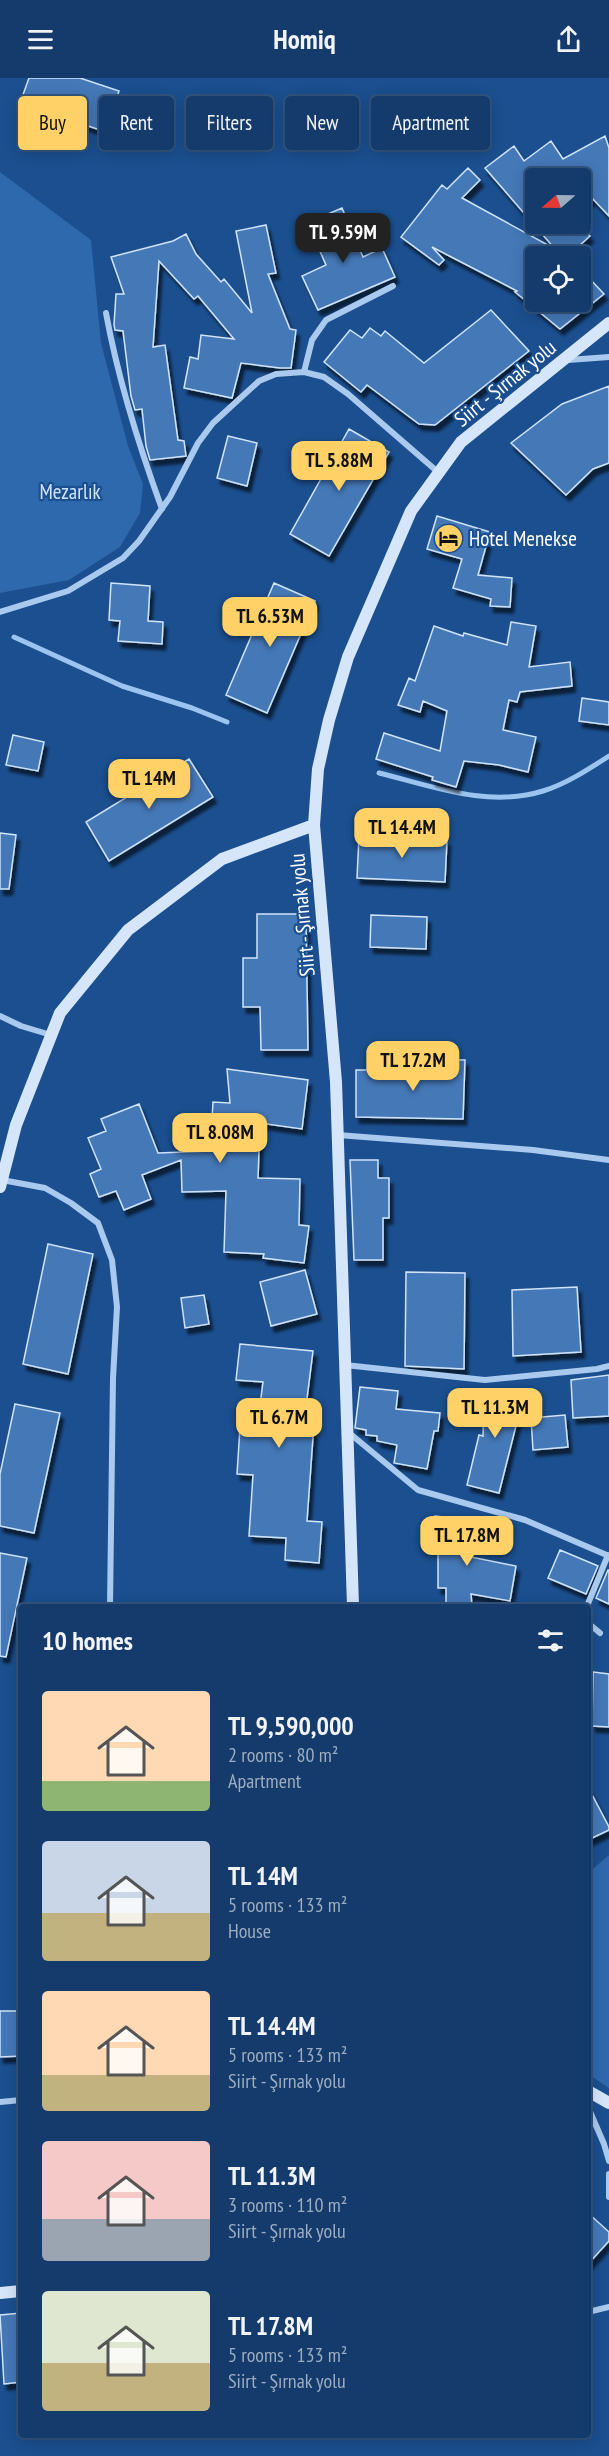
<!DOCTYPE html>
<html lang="en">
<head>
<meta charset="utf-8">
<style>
  :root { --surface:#143b6b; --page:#1d4271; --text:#f1f3f6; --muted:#9dadc1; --line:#33557e; --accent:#ffd166 }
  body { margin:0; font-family:"PT Sans Narrow",sans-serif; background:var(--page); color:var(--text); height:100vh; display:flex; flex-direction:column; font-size:22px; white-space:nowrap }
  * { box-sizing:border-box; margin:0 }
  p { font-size:20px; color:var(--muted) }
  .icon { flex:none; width:33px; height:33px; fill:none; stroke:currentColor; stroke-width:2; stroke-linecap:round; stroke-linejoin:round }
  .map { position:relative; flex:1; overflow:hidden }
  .panel { position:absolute; left:18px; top:1526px; width:573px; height:834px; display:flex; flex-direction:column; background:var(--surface); border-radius:6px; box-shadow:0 3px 15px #0003,0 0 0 2px var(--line) }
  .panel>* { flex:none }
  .banner { position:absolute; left:18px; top:18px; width:573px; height:54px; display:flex; gap:12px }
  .needle { width:39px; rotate:250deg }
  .tools { position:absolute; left:525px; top:90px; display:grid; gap:12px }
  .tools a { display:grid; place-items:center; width:66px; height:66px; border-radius:6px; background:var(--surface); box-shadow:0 3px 15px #0003,0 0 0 2px var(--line); font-size:30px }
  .price { position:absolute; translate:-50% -51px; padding:0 14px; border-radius:12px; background:var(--accent); color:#111; font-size:20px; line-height:39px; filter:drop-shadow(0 2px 3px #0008) }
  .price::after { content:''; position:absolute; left:50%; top:36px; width:18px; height:14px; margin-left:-9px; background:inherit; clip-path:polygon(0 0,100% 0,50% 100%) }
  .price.on { background:#222; color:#fff }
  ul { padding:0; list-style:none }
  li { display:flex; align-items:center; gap:18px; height:150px; padding:0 24px }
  li span { display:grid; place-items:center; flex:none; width:168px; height:120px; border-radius:6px; color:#555 }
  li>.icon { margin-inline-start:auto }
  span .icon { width:72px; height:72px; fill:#fffc; stroke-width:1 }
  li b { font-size:26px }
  h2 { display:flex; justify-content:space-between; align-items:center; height:72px; padding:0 24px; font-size:26px }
  .pill { padding:0 21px; border-radius:6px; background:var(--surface); box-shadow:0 3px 15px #0003,0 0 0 2px var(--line); font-size:21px; line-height:54px }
  .pill.on { background:var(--accent); color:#111 }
  header { display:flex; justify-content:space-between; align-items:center; height:78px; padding:0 24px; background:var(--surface); font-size:27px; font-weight:800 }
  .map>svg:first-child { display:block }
</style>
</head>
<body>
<header><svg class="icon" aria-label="menu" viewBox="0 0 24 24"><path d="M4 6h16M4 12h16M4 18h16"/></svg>Homiq<svg class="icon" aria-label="share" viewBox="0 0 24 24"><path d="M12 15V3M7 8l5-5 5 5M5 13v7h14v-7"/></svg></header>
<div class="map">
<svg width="609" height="2378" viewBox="0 0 609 2378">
  <defs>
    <filter id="shadow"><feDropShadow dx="3.5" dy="6" stdDeviation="1.5" flood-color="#0009"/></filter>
  </defs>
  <rect width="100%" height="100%" fill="#1b4f8f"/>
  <!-- green -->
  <path fill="#2e69ad" d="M0 94 91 162 101 265 128 368 143 406 140 435 120 469 69 502 0 515Z
    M609 1777V2010L588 1996V1795Z"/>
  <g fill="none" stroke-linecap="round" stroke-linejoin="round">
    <!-- stream -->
    <path stroke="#9cc4f0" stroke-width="5" d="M14 559 122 608 192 630 227 644
      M379 695C432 708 488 730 543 713 566 706 589 691 609 678"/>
  </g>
  <!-- building -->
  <path fill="#4478b7" stroke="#cfe3fa" stroke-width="1.5" filter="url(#shadow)" d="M29 0H80L119 13 106 54 20 25Z
    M605 58 609 70V138L592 120 580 133V100H536V146H578L590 158 568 178H536V224H580V205L588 199 604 216 560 251 515 214 517 213 432 169 444 182 439 187 401 159 442 107 447 111 468 90 480 102 462 120 555 171 485 90 514 68 524 83 551 63 563 81Z
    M342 130 363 179 382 170 395 199 318 232 302 198 326 187 314 160 321 157 314 142Z
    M266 147 276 195 268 196 290 251 296 252 291 290H280L241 285 232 320 184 310 190 279 198 281 201 257 234 261 198 218 194 221 159 183 153 269 165 267 178 362 184 363 186 378 150 382 146 368 142 331 135 332 131 318 123 253 115 252 114 247 116 216H124L111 179 173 163 186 156 196 176 221 204 224 201 252 235 236 153Z
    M491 232 529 273 435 347 419 346 367 307 361 314 324 284 350 252 362 260 370 250 381 258 385 253 424 285Z
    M609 308V385L593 391 566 417 511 365 562 326Z
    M349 351 389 374 329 478 290 456Z
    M228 358 257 365 247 408 217 400Z
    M437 438 490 454 478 497 512 500 510 529 490 528 491 521 453 510 462 481 427 471Z
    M111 505 150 508 148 543 163 544 162 566 118 563 120 543 109 542Z
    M274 505 315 523 267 635 226 617Z
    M511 544 536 548 529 589 570 584 572 608 520 614 517 624 509 622 503 652 536 659 528 694 499 687 464 683 456 709 432 702 433 699 376 681 384 655 440 673 447 633 423 623 420 634 398 627 409 600 415 603 434 548 463 558 464 555 507 567Z
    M582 620 609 624V647L579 643Z
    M13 657 44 664 38 693 6 687Z
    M189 681 213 719 109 783 86 744Z
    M0 755 16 757 9 811H0Z
    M359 759 447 762 445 804 357 800Z
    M257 836H306L308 972H261L260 929H243V880H257Z
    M371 837 427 839 426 871 370 869Z
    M422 981 465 982 463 1041 356 1039V992H422Z
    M227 991 308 1002 302 1051 260 1045 258 1100 300 1101 299 1147 309 1148 304 1185 263 1180 264 1176 224 1174 226 1113 182 1114 181 1082 142 1097 151 1121 124 1132 116 1113 99 1119 90 1096 101 1091 88 1060 106 1053 101 1041 139 1026 158 1075 210 1073 213 1024 230 1025Z
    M350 1082H378V1100H389V1140H383V1182H354Z
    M48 1166 93 1176 68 1296 23 1286Z
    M305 1192 317 1236 271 1248 260 1204Z
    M406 1194 465 1195 464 1291 405 1288Z
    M577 1209 581 1274 513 1278 512 1212Z
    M204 1217 209 1246 185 1250 181 1220Z
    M240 1266 313 1273 304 1344 314 1345 307 1443 322 1444 319 1485 285 1482 286 1460 249 1458 253 1397 237 1396 241 1334 259 1335 263 1304 236 1302Z
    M609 1297V1338L573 1340 571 1302Z
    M360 1309 398 1313 396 1331 440 1335 438 1353H434L427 1391 394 1385 397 1367 377 1363V1358L366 1357V1352L355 1350Z
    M484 1312 520 1314 521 1328 499 1415 467 1407 479 1357 483 1358Z
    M15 1326 60 1335 34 1455 0 1448V1396Z
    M565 1337 568 1369 533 1372 531 1340Z
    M435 1438 468 1442 463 1477 466 1478 516 1488 510 1523 471 1516 472 1528H446V1510H438V1468L432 1467Z
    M560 1472 598 1488 586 1516 548 1500Z
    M0 1475 27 1480 6 1579 0 1578Z
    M608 1492H609V1526L596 1520Z
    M593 1594 609 1596V1649L592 1648Z
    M588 1709 609 1749V1752L588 1762Z
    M0 1933H21V1978L0 1979Z
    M588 2135 609 2154V2163L588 2186Z
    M21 2235V2304L4 2306 0 2237Z"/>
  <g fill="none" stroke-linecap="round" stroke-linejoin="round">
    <!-- street -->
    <path stroke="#a9c9ee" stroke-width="6" d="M106 235C118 301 139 368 162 431
      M568 282 609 279
      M304 294 312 262 326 242 393 208
      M0 534 68 513 123 480 139 463 170 419 198 365 213 345 259 303 276 296 304 294 324 299 348 316 439 395
      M0 938 21 948 51 957
      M338 1057 533 1072 609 1082
      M2 1102 45 1110 71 1125 98 1145 112 1182 117 1229 113 1300 110 1528
      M345 1287 485 1302 597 1291 609 1288
      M348 1354 418 1412 525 1442 609 1478
      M587 1528 608 1477
      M588 1545 600 1555
      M0 2024 21 2022
      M588 2029 604 2066 609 2083
      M609 2096V2119
      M588 2234 609 2229"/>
    <!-- secondary -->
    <path stroke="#d6e6fa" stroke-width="12" d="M0 1109 16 1047 60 935 128 852 222 781 314 747
      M353 1528 336 1004 314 747 318 691 329 642 348 579 411 433 461 364 609 245
      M588 2013 609 2025
      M0 2215 21 2213"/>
  </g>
  <!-- icons -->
  <defs>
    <symbol id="hotel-disc" viewBox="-11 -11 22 22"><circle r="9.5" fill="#ffd166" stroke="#1b4f8f"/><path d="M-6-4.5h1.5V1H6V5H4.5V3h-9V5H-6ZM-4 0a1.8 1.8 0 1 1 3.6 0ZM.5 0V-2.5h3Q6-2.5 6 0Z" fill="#111"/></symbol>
  </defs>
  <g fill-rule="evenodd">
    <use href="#hotel-disc" x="432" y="444" width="33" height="33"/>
  </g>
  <g text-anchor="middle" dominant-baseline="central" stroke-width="4.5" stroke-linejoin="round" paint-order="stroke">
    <!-- street labels -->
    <g font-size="21" fill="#fff" stroke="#1b4f8f">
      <text transform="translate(505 305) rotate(-39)">Siirt - Şırnak yolu</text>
      <text transform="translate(302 837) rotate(-95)">Siirt - Şırnak yolu</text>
    </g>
    <!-- park labels -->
    <g font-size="21" fill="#cfe3fa" stroke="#1b4f8f">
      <text x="70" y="413">Mezarlık</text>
    </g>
    <!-- poi labels -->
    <g font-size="21" fill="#fff" stroke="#1b4f8f" text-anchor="start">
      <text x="469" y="460">Hotel Menekse</text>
    </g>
  </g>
</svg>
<div class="tools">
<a><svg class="needle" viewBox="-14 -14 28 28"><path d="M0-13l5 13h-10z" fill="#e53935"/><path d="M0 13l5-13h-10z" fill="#9dadc1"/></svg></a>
<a><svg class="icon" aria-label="locate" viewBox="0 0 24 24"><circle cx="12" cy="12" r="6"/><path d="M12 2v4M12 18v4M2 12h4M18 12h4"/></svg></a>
</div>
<b class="price on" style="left:343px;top:186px">TL 9.59M</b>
<b class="price" style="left:339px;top:414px">TL 5.88M</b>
<b class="price" style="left:270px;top:570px">TL 6.53M</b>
<b class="price" style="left:149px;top:732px">TL 14M</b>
<b class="price" style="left:402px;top:781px">TL 14.4M</b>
<b class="price" style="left:413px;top:1014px">TL 17.2M</b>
<b class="price" style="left:220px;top:1086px">TL 8.08M</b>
<b class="price" style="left:495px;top:1361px">TL 11.3M</b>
<b class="price" style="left:279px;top:1371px">TL 6.7M</b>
<b class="price" style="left:467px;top:1489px">TL 17.8M</b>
<div class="banner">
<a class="pill on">Buy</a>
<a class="pill">Rent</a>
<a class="pill">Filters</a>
<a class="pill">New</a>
<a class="pill">Apartment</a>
</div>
<section class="panel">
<h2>10 homes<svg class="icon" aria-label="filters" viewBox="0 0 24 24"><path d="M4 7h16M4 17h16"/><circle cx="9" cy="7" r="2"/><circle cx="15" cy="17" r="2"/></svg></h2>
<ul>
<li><span style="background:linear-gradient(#ffd9b3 75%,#8fb573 0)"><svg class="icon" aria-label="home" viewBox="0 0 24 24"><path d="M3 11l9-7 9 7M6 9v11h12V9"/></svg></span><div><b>TL 9,590,000</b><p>2 rooms · 80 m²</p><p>Apartment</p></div></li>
<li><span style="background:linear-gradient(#c9d6e8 60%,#c2b280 0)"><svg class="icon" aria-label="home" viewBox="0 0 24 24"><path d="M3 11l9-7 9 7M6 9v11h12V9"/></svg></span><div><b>TL 14M</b><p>5 rooms · 133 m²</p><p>House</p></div></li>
<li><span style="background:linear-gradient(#ffd9b3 70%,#c2b280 0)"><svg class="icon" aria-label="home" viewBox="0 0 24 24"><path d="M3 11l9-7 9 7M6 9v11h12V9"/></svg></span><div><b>TL 14.4M</b><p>5 rooms · 133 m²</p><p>Siirt - Şırnak yolu</p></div></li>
<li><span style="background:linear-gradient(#f6c9c9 65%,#9aa5b1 0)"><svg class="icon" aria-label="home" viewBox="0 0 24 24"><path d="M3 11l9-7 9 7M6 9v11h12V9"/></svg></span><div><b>TL 11.3M</b><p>3 rooms · 110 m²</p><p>Siirt - Şırnak yolu</p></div></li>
<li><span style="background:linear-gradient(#dfe7d0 60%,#c2b280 0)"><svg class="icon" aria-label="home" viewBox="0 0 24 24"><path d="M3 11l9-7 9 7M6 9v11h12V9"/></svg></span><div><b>TL 17.8M</b><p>5 rooms · 133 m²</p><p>Siirt - Şırnak yolu</p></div></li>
</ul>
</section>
</div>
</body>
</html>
